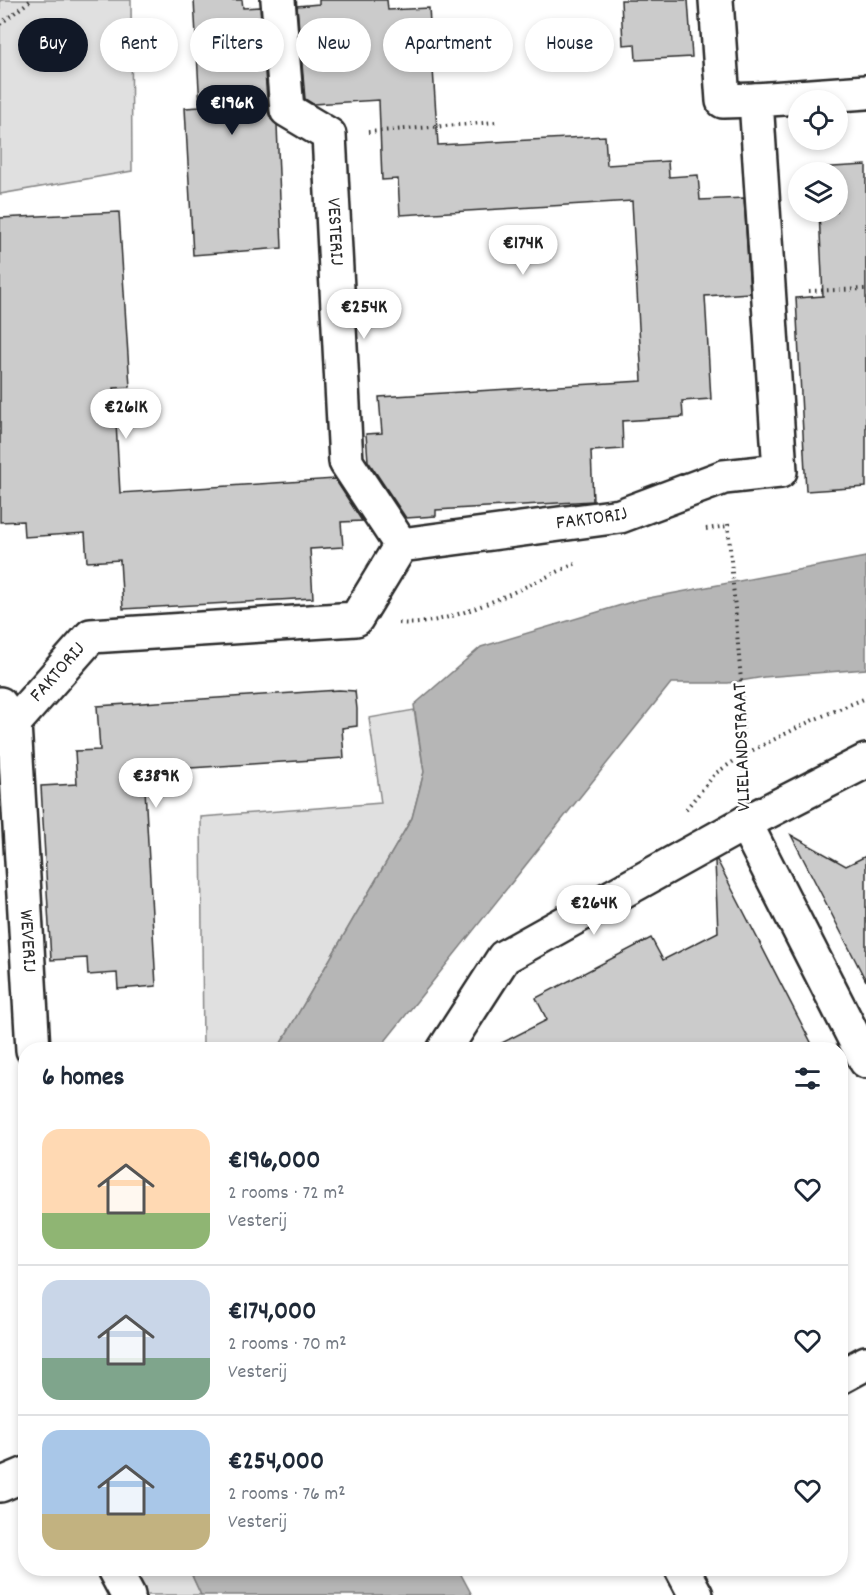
<!DOCTYPE html>
<html lang="en">
<head>
<meta charset="utf-8">
<style>
  :root { --surface:#fff; --page:#f2f2f3; --text:#1f2937; --muted:#747a83; --line:#e0e1e3; --accent:#111827 }
  body { margin:0; font-family:Dekko,sans-serif; background:var(--page); color:var(--text); height:100vh; display:flex; flex-direction:column; font-size:22px; white-space:nowrap }
  * { box-sizing:border-box; margin:0 }
  p { font-size:20px; color:var(--muted) }
  .icon { flex:none; width:33px; height:33px; fill:none; stroke:currentColor; stroke-width:2; stroke-linecap:round; stroke-linejoin:round }
  .map { position:relative; flex:1; overflow:hidden }
  .drawer { position:absolute; left:18px; top:1042px; width:830px; height:534px; display:flex; flex-direction:column; background:var(--surface); border-radius:24px; box-shadow:0 3px 9px #0003 }
  .drawer>* { flex:none }
  .banner { position:absolute; left:18px; top:18px; width:831px; height:54px; display:flex; gap:12px }
  .fabs { position:absolute; left:788px; top:90px; display:grid; gap:12px }
  .fabs a { display:grid; place-items:center; width:60px; height:60px; border-radius:50%; background:var(--surface); box-shadow:0 3px 9px #0003; font-size:30px }
  .price { position:absolute; translate:-50% -51px; padding:0 14px; border-radius:21px; background:#fff; color:#222; font-size:20px; line-height:39px; filter:drop-shadow(0 2px 3px #0008) }
  .price::after { content:''; position:absolute; left:50%; top:36px; width:18px; height:14px; margin-left:-9px; background:inherit; clip-path:polygon(0 0,100% 0,50% 100%) }
  .price.selected { background:var(--accent); color:#fff }
  ul { padding:0; list-style:none }
  li { display:flex; align-items:center; gap:18px; height:150px; padding:0 24px }
  li+li { border-top:2px solid var(--line) }
  li span { display:grid; place-items:center; flex:none; width:168px; height:120px; border-radius:18px; color:#555 }
  li>.icon { margin-inline-start:auto }
  span .icon { width:72px; height:72px; fill:#fffc; stroke-width:1 }
  li b { font-size:26px }
  h2 { display:flex; justify-content:space-between; align-items:center; height:72px; padding:0 24px; font-size:26px }
  .tag { padding:0 21px; border-radius:27px; background:var(--surface); box-shadow:0 3px 9px #0003; font-size:21px; line-height:54px }
  .tag.selected { background:var(--accent); color:#fff }
  .map>svg:first-child { display:block }
</style>
</head>
<body>
<div class="map">
<svg width="866" height="1595" viewBox="0 0 866 1595">
  <rect width="100%" height="100%" fill="#fff"/>
  <filter id="ink" filterUnits="userSpaceOnUse"><feTurbulence type="fractalNoise" baseFrequency=".0167" numOctaves="2"/><feDisplacementMap in="SourceGraphic" scale="12" xChannelSelector="R" yChannelSelector="G"/><feConvolveMatrix kernelMatrix="1 2 1 2 8 2 1 2 1" color-interpolation-filters="sRGB"/></filter>
  <g filter="url(#ink)">
    <!-- green -->
    <path fill="#e0e0e0" stroke="#868686" stroke-width="1.5" d="M0 0H131L132 171 0 194Z
      M414 710 424 772 412 818 277 1050H203L201 817 381 803 369 718Z
      M130 1569H189L201 1595H144Z"/>
    <!-- water -->
    <path fill="#b6b6b6" stroke="#7e7e7e" stroke-width="1.5" d="M866 557V669L764 677 728 683H671L378 1050H277L412 818 424 772 414 705 481 647 638 600Z
      M189 1569H458L472 1595H201Z"/>
    <!-- building -->
    <path fill="#cbcbcb" stroke="#2b2b2b" stroke-width="1.5" d="M194 0H242L243 8 260 7 268 112 271 119 277 125 282 248 193 255 185 108 200 107Z
      M319 0H387L388 10 429 8 438 145 605 136 607 165 668 161 669 177 698 175 700 200 744 198 750 293 705 296 711 399 682 401 683 417 622 421 623 449 591 451 593 501 436 510V516L406 518 368 461 366 434 382 433 379 397 642 381 632 201 400 215 398 179 382 180 379 100 313 104 305 99 297 6 319 4Z
      M621 0H688L692 57 636 60 635 44 623 45Z
      M866 165V487L806 491 796 298 823 296 819 212H837V172H817L816 168Z
      M119 212 130 387 114 388 120 493 335 479 362 521 341 522 343 547 310 549 313 598 123 609 120 560 87 562 85 533 24 537 23 521 0 522V218Z
      M339 690 355 691 357 709V726L342 728 344 758 144 771 156 986 118 989 117 973 88 975 87 958 51 960 41 786 77 784 75 751 100 750 97 706Z
      M791 835 846 866 866 856V981Z
      M717 860 815 1050H488L547 1020 536 998 651 938 663 960 718 932 715 861Z"/>
    <g fill="none" stroke-linecap="round" stroke-linejoin="round">
      <defs>
        <g id="minor">
          <path id="s1" d="M278 0 287 110 329 135 346 462 401 545"/>
          <path d="M716 0 723 101 756 100"/>
          <path id="s2" d="M0 704 14 723 33 1050"/>
          <path id="s3" d="M0 736 14 723 91 636 356 619 401 545 620 516 724 477 780 471 756 100 866 92"/>
          <path d="M745 823 866 1061"/>
          <path d="M444 1050 504 957 745 823 866 761"/>
          <path d="M840 1377 866 1363"/>
          <path d="M0 1485 26 1474"/>
          <path d="M114 1569 128 1595"/>
          <path d="M682 1569 696 1595"/>
        </g>
      </defs>
      <!-- minor casing -->
      <use href="#minor" stroke="#2b2b2b" stroke-width="38"/>
      <!-- path -->
      <path stroke="#2b2b2b" stroke-width="4" stroke-dasharray="1.5 4.5" stroke-linecap="butt" d="M0 24 31 0
        M368 132 496 122
        M809 291 866 289
        M728 524 742 693 744 780
        M706 529 728 526
        M399 623C448 629 528 584 575 564
        M686 809 716 773 743 755 813 720 866 698"/>
      <!-- minor -->
      <use href="#minor" stroke="#fff" stroke-width="33"/>
    </g>
  </g>
  <g text-anchor="middle" dominant-baseline="central" stroke-width="5" stroke-linejoin="round" paint-order="stroke">
    <!-- street labels -->
    <g font-size="20" fill="#2b2b2b" stroke="#fff">
      <text stroke="none"><textPath href="#s1" startOffset="256">VESTERIJ</textPath></text>
      <text stroke="none"><textPath href="#s3" startOffset="680">FAKTORIJ</textPath></text>
      <text stroke="none"><textPath href="#s3" startOffset="86">FAKTORIJ</textPath></text>
      <text transform="translate(743 747) rotate(-92)">VLIELANDSTRAAT</text>
      <text stroke="none"><textPath href="#s2" startOffset="242">WEVERIJ</textPath></text>
    </g>
  </g>
</svg>
<div class="fabs">
<a><svg class="icon" aria-label="locate" viewBox="0 0 24 24"><circle cx="12" cy="12" r="6"/><path d="M12 2v4M12 18v4M2 12h4M18 12h4"/></svg></a>
<a><svg class="icon" aria-label="layers" viewBox="0 0 24 24"><path d="M12 4l9 5-9 5-9-5zM3 14l9 5 9-5"/></svg></a>
</div>
<b class="price selected" style="left:232px;top:136px">€196K</b>
<b class="price" style="left:523px;top:276px">€174K</b>
<b class="price" style="left:364px;top:340px">€254K</b>
<b class="price" style="left:126px;top:440px">€261K</b>
<b class="price" style="left:156px;top:809px">€389K</b>
<b class="price" style="left:594px;top:936px">€264K</b>
<div class="banner">
<a class="tag selected">Buy</a>
<a class="tag">Rent</a>
<a class="tag">Filters</a>
<a class="tag">New</a>
<a class="tag">Apartment</a>
<a class="tag">House</a>
</div>
<section class="drawer">
<h2>6 homes<svg class="icon" aria-label="filters" viewBox="0 0 24 24"><path d="M4 7h16M4 17h16"/><circle cx="9" cy="7" r="2"/><circle cx="15" cy="17" r="2"/></svg></h2>
<ul>
<li><span style="background:linear-gradient(#ffd9b3 70%,#8fb573 0)"><svg class="icon" aria-label="home" viewBox="0 0 24 24"><path d="M3 11l9-7 9 7M6 9v11h12V9"/></svg></span><div><b>€196,000</b><p>2 rooms · 72 m²</p><p>Vesterij</p></div><svg class="icon" aria-label="heart" viewBox="0 0 24 24"><path d="M12 20l-8-8c-3-5 5-10 8-4 3-6 11-1 8 4z"/></svg></li>
<li><span style="background:linear-gradient(#c9d6e8 65%,#7fa58c 0)"><svg class="icon" aria-label="home" viewBox="0 0 24 24"><path d="M3 11l9-7 9 7M6 9v11h12V9"/></svg></span><div><b>€174,000</b><p>2 rooms · 70 m²</p><p>Vesterij</p></div><svg class="icon" aria-label="heart" viewBox="0 0 24 24"><path d="M12 20l-8-8c-3-5 5-10 8-4 3-6 11-1 8 4z"/></svg></li>
<li><span style="background:linear-gradient(#a9c7e8 70%,#c2b280 0)"><svg class="icon" aria-label="home" viewBox="0 0 24 24"><path d="M3 11l9-7 9 7M6 9v11h12V9"/></svg></span><div><b>€254,000</b><p>2 rooms · 76 m²</p><p>Vesterij</p></div><svg class="icon" aria-label="heart" viewBox="0 0 24 24"><path d="M12 20l-8-8c-3-5 5-10 8-4 3-6 11-1 8 4z"/></svg></li>
</ul>
</section>
</div>
</body>
</html>
